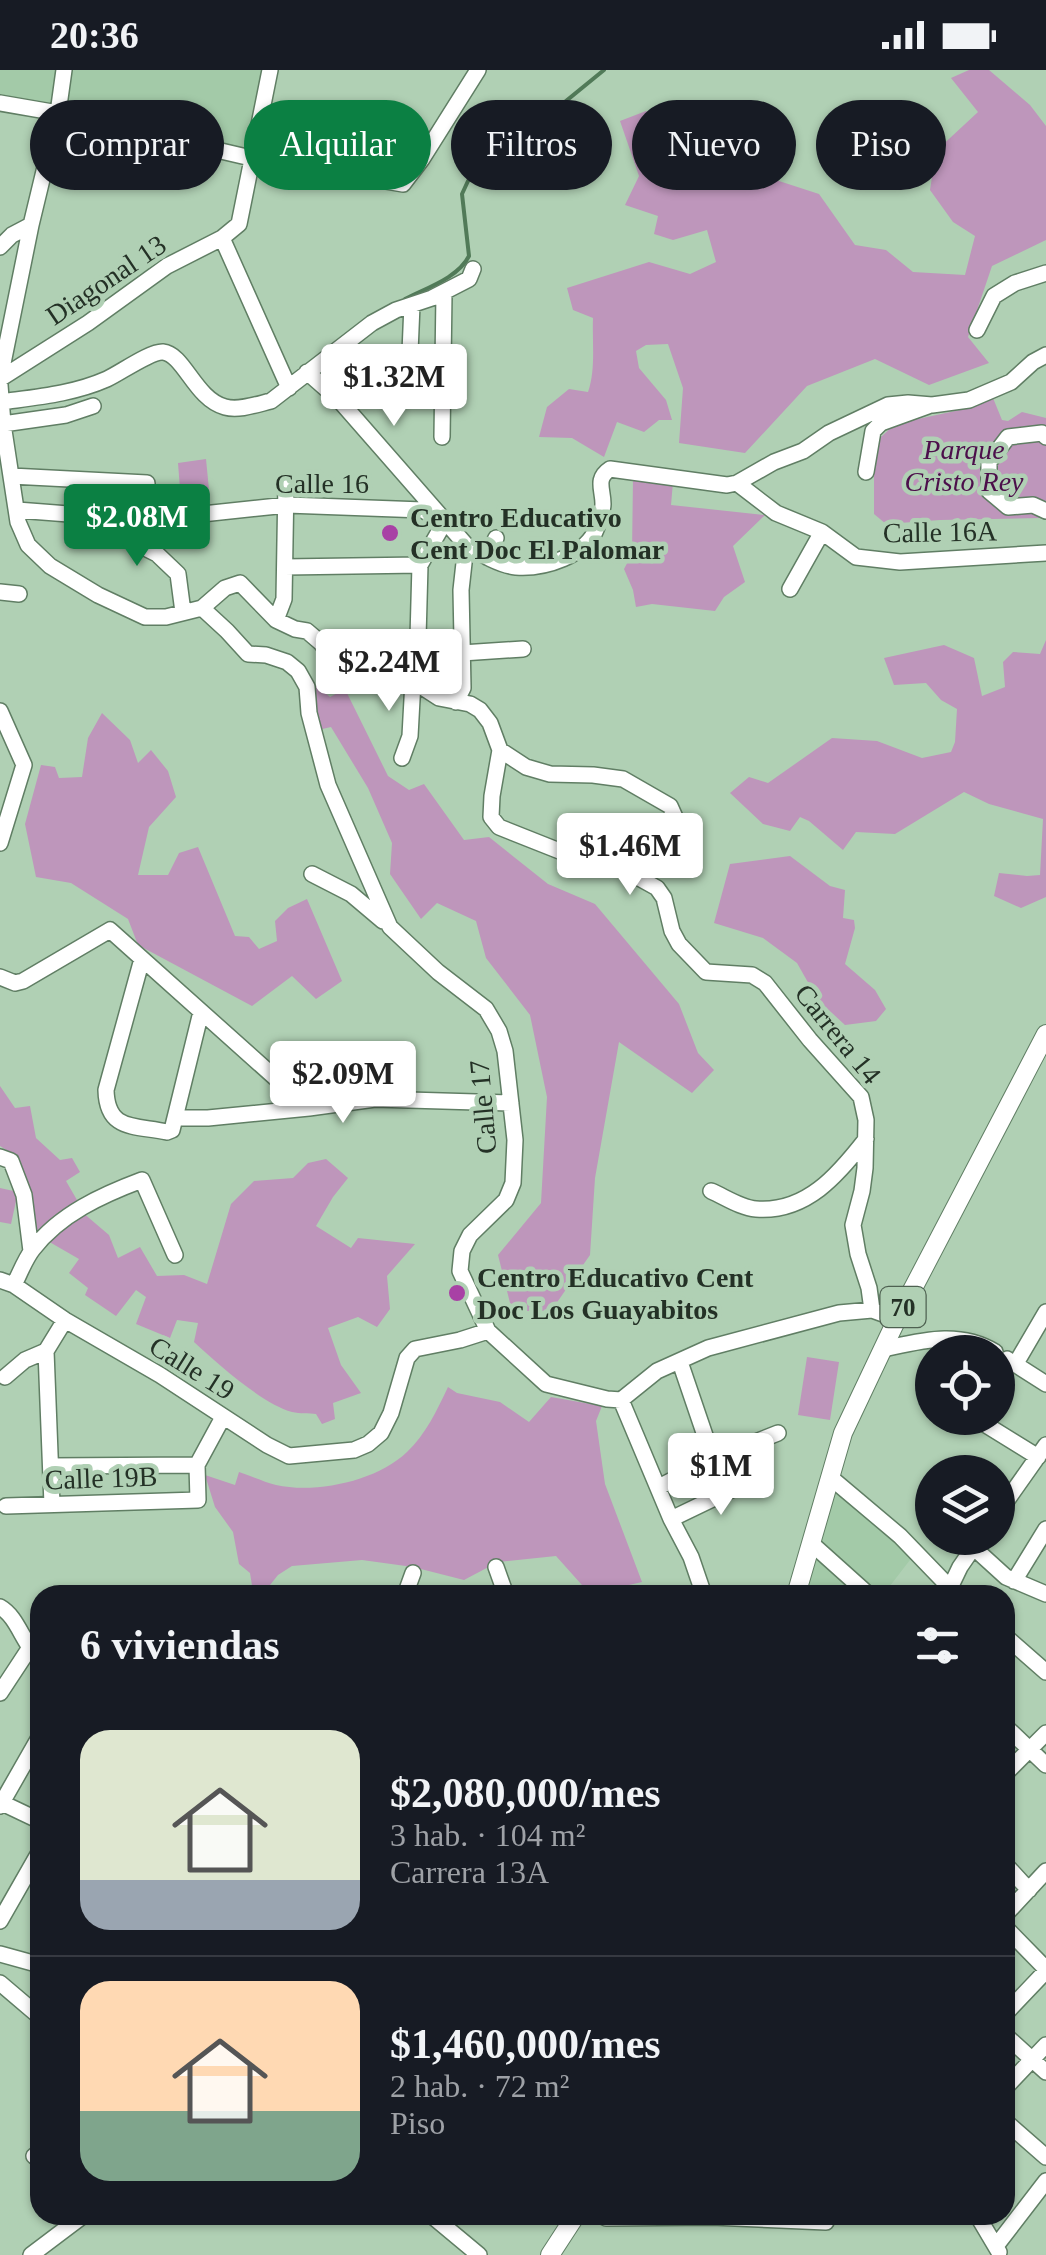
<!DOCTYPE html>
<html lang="es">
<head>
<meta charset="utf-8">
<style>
  :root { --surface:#171b24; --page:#242831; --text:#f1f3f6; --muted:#9ea1a6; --line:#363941; --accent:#0b8043 }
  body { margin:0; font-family:"Times New Roman",serif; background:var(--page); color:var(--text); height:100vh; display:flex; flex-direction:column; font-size:38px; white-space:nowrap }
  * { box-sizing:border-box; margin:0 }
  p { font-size:32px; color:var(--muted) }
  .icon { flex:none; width:55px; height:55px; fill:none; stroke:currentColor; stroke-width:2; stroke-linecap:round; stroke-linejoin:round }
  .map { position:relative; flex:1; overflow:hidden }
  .panel { position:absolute; left:30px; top:1515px; width:985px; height:640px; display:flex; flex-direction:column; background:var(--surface); border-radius:30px; box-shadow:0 2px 8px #0004 }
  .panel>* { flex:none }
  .banner { position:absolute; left:30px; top:30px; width:988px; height:90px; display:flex; gap:20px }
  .controls { position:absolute; left:915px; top:1265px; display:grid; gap:20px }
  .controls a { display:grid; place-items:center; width:100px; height:100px; border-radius:50%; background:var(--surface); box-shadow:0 2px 8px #0004; font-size:50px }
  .price { position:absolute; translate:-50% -85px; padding:0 22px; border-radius:10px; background:#fff; color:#222; font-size:32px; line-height:65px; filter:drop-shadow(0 2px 5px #0008) }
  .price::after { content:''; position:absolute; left:50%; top:60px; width:30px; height:22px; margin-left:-15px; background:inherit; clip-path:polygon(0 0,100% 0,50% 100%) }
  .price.on { background:var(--accent); color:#fff }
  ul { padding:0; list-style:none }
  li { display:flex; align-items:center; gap:30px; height:250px; padding:0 50px }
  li+li { border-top:2px solid var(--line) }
  li span { display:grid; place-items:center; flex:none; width:280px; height:200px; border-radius:30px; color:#555 }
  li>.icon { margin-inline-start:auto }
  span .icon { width:120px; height:120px; fill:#fffc; stroke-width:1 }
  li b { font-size:42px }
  h2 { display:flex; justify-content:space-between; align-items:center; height:120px; padding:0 50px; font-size:42px }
  .pill { padding:0 35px; border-radius:45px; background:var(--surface); box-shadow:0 2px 8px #0004; font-size:35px; line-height:90px }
  .pill.on { background:var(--accent); color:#fff }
  .status { display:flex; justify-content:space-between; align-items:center; height:70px; padding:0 50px; background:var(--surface); direction:ltr }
  .status svg { height:28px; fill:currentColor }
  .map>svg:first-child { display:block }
</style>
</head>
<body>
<div class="status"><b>20:36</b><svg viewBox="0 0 49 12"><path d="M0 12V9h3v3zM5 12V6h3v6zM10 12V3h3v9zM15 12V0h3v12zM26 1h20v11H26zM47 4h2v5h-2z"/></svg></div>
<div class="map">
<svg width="1046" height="2185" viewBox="0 0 1046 2185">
  <rect width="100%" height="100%" fill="#b0d0b4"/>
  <!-- built -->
  <path fill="#a3caa8" d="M0 0H271L255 85 0 32Z
    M835 1417 913 1486 883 1525H804Z"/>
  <!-- green -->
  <path fill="#be96bb" d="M969 0H989L1030 35 1046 56V170L992 196 968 267 989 293 929 315 875 289 807 316 745 383 679 373 683 318 668 274 646 275 636 281 639 298 666 330 672 350H659L644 362 617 352 604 387 572 368 539 367 547 337 569 319 588 322C596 299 592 272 593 248L573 240 567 218 649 192 690 204 716 192 707 160 673 170 654 164 658 146 625 135 639 106 620 51 646 41 659 48 676 50 670 83 724 93 819 124 855 175 886 180 913 202 965 205 975 166 953 152 930 120 936 81 978 42 951 8Z
    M993 328 1002 350 1008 351 1022 342 1046 348V436L1040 448 940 450 886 454 874 444V388L881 367 895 354 969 338Z
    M206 389 210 430 181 432 178 393Z
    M633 408 673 412 671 435 765 445 733 476 745 512 724 527 715 541 652 534 636 537 633 520 624 499 632 484Z
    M1046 570V827L1021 838 994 826 999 803 1027 806 1040 805 1043 749 989 734 964 722 895 764 856 762 843 780 809 751 800 747 790 761 763 754 730 723 749 707 768 713 832 668 877 671 922 688 951 682 955 672 957 639 941 630 926 613 894 615 884 588 944 575 974 588 982 626 1005 617 1003 592 1013 582 1040 584Z
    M317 616 330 627 345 619 388 706 409 720 424 714 464 770 489 767 548 814 595 834 679 934 698 983 714 1000 692 1023 619 972 595 1108 590 1185 551 1241H512L498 1185 541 1133 547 1027 530 945 486 888 476 851 437 833 421 849 390 804 392 773 368 718 331 657 318 660 311 617Z
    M102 643 130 670 138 693 151 680 168 701 176 727 149 757 138 805H168L179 783 198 777 235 866 249 867 259 879 277 871 275 851 288 838 307 829 342 911 316 929 292 906 252 936 138 875 128 849 71 813 36 807 25 754 41 695 55 697 59 708 82 707 88 668Z
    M790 786 830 816 845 820 843 848 854 850 855 858 845 894 875 920 886 939 876 951 845 955 818 930 797 893 763 868 714 853 730 794Z
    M0 1016 15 1038 30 1036 36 1068 60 1090 72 1088 80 1102 66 1111 77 1130 34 1164 29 1125 13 1084 0 1076Z
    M326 1089 348 1108 333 1127 316 1156 351 1178 358 1168 415 1174 387 1206 390 1239 377 1257 358 1247 328 1258 341 1295 361 1323 333 1333 335 1349 322 1354 316 1344C309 1343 300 1344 292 1342 262 1334 217 1293 194 1272L198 1253 177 1250 170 1268 136 1254 146 1227 136 1220 116 1246 85 1225 88 1218 69 1203 79 1189 46 1170 82 1142 109 1165 118 1188 140 1177 157 1206 184 1205 207 1214 231 1134 254 1111 293 1108 308 1093Z
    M0 1118 18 1122 11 1154 0 1152Z
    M807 1287 839 1292 830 1350 798 1345Z
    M448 1317 457 1323 500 1332 529 1352 551 1327 602 1336 596 1351 605 1414 642 1512 590 1524 556 1486 498 1492 464 1510 413 1497 362 1490 292 1496 278 1505 270 1515 280 1525H236L253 1522 250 1503 239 1494 233 1462 215 1437 205 1405 235 1415 239 1402C251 1406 264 1412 276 1415 316 1424 377 1411 407 1382 426 1364 437 1340 448 1317Z"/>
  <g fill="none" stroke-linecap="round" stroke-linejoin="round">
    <!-- stream -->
    <path stroke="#517a58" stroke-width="4" d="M405 229C426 218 458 208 469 186L462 124 468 111 604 0"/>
    <defs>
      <path id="minor" d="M0 33 58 43 251 88 403 114 422 89 478 0
        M222 168 289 318
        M0 177 12 165 31 155
        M977 260 994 226 1015 213 1046 203
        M410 282 412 235
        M307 302 340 331 466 475C481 484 499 495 516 497 544 499 587 486 597 457 599 450 603 441 603 434 603 419 595 409 610 399L727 415 737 413 774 392 803 381 829 363 888 335 908 333 932 335 969 330 1011 312 1033 292 1046 285
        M0 308 31 155 58 43 64 0
        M0 309 88 253 167 196 222 168 239 154 270 0
        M0 315 3 354 18 452 28 475 50 496 98 525 145 547H166L202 538 225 518 240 513 276 550 295 559 307 561 321 573 341 600 356 607 371 606 377 601H389L402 604 439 628 470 634 480 640 490 653 500 680 492 726 491 747 499 757 567 784 612 793 657 818 664 828 672 861 679 874 706 902 752 905 765 913 810 970 861 1027 866 1050 865 1098 862 1121 853 1155 858 1184 869 1218 872 1240
        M1 332C37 327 73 324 107 309 120 303 151 281 163 282 184 284 195 329 225 337 239 341 258 334 271 331L372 253 396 240 432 228 469 209 473 199
        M3 354 66 345 93 336
        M442 367 444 223
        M1046 367 1042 363 1008 367 989 392V421L1008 437 1033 435 1046 441
        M866 402 873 361 881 353 928 336
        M11 406 147 413 145 478 157 484 178 504 183 542
        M737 413 776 443 822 462 856 487 900 492 1046 483
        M17 440 146 450 287 435 423 440 436 448
        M487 487 496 468
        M285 497 420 495
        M790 519 822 462
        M0 522 19 524
        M202 538 227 561 248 584 266 585 287 592 298 601 307 617 309 643 328 715 390 857 438 902 486 939 499 961 505 981 515 1070 513 1113 506 1130 470 1165 462 1181 460 1201 488 1261 546 1314 607 1329 621 1330 671 1449 691 1487 704 1525
        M276 550 284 529 286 413
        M462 583 523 579
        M456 632 463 618 461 520 466 475
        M0 641 24 695 0 773
        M500 680 526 697 550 704 593 705 623 709 670 736 678 754
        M402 688 410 666 413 611 417 604 420 495 444 453
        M312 804 351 824 383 851
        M142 889 106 1020C107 1061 134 1055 167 1062L172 1060 201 942
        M0 907 15 913 23 911 110 860 309 1038
        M176 1048H208L309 1038 375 1029 511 1033
        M0 1087 11 1091 24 1125 31 1181
        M711 1121C725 1127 741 1138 756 1139 806 1143 838 1105 866 1069
        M0 1210 14 1215 65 1250 160 1305 267 1375 289 1386 354 1380 368 1374 381 1363 391 1343 407 1288 415 1279 460 1270 488 1261
        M14 1215C20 1203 25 1189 33 1179 60 1144 102 1125 142 1110L175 1185
        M883 1279C921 1271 959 1260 995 1282
        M1007 1289 1046 1314
        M680 1292 713 1389
        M1015 1295 1046 1242
        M5 1307 25 1290 46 1281
        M621 1330 657 1301 708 1278 839 1243 872 1240 897 1249
        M975 1348 1038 1387
        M52 1396 197 1395
        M830 1407 900 1466 957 1525
        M659 1417 713 1389 778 1363
        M52 1435 46 1281 65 1250
        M6 1436 198 1430 197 1395 223 1347
        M998 1443 1046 1375
        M671 1449 752 1410
        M811 1473 869 1525
        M973 1477 1006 1507 1046 1524
        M496 1497 506 1525
        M1014 1511 1046 1459
        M947 1524 960 1497 980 1468
        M405 1525 413 1503
        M0 1537C19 1548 22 1574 40 1588
        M1005 1566 1046 1602
        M0 1623 29 1579
        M1005 1656 1046 1695
        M1005 1704 1046 1663
        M0 1732 40 1751
        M0 1736 40 1666
        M1005 1794 1029 1820
        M1005 1845 1046 1801
        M0 1851 40 1781
        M1005 1857 1046 1899
        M0 1884 40 1895
        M0 1913 40 1947
        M1005 1944 1046 1901
        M1005 1965 1046 2002
        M1005 2018 1046 1975
        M1005 2051 1046 2087
        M34 2086 40 2082
        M431 2145 479 2185
        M602 2145 606 2148 712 2147 826 2152
        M977 2145 999 2182
        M996 2176 1046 2111
        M31 2185 84 2145"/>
      <path id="major" d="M796 1525 843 1363 897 1249 1046 964
        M550 2185 576 2145"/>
    </defs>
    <!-- minor casing -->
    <use href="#minor" stroke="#607e64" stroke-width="18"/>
    <!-- major casing -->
    <use href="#major" stroke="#607e64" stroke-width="20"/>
    <!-- minor -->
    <use href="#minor" stroke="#fff" stroke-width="15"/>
    <!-- major -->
    <use href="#major" stroke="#fff" stroke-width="18"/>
  </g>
  <!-- markers -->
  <g fill="#a841a5" stroke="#b0d0b4" stroke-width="4">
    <circle cx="390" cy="463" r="10"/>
    <circle cx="457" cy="1223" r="10"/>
  </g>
  <g text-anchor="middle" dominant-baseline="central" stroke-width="9" stroke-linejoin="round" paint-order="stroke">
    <!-- shield labels -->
    <rect fill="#b0d0b4" stroke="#4e6151" stroke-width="2.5" x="880.5" y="1217" width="45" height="40" rx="8"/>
    <g font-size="25" font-weight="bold" fill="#243126">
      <text x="903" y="1237">70</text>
    </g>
    <!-- street labels -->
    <g font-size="28" fill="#243126" stroke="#b0d0b4">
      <text transform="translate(106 210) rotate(-34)">Diagonal 13</text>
      <text x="322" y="413">Calle 16</text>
      <text transform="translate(940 462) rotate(-1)">Calle 16A</text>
      <text transform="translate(838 964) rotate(51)">Carrera 14</text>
      <text transform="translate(483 1037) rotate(-95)">Calle 17</text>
      <text transform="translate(192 1298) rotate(32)">Calle 19</text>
      <text transform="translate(101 1408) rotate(-2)">Calle 19B</text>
    </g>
    <!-- park labels -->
    <g font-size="28" font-style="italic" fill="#4c0f4b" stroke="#b0d0b4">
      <text x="964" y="379">Parque<tspan x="964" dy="32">Cristo Rey</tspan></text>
    </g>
    <!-- poi labels -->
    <g font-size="28" font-weight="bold" fill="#243126" stroke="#b0d0b4" text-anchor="start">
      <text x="410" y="447">Centro Educativo<tspan x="410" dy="32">Cent Doc El Palomar</tspan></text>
      <text x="477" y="1207">Centro Educativo Cent<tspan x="477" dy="32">Doc Los Guayabitos</tspan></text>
    </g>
  </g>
</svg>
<div class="controls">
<a><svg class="icon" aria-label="locate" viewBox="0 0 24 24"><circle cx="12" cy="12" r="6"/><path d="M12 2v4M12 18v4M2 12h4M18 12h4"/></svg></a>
<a><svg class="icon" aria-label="layers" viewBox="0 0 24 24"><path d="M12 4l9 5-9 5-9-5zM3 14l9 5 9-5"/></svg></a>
</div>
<b class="price" style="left:394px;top:359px">$1.32M</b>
<b class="price on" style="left:137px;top:499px">$2.08M</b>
<b class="price" style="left:389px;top:644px">$2.24M</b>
<b class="price" style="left:630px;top:828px">$1.46M</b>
<b class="price" style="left:343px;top:1056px">$2.09M</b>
<b class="price" style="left:721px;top:1448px">$1M</b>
<div class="banner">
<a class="pill">Comprar</a>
<a class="pill on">Alquilar</a>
<a class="pill">Filtros</a>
<a class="pill">Nuevo</a>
<a class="pill">Piso</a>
</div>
<section class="panel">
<h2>6 viviendas<svg class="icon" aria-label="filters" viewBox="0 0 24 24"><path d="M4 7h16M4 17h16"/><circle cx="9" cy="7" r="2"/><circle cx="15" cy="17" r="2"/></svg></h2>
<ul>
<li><span style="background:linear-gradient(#dfe7d0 75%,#9aa5b1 0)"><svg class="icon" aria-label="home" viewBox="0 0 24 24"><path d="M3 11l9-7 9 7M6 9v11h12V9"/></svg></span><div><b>$2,080,000/mes</b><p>3 hab. · 104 m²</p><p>Carrera 13A</p></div></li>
<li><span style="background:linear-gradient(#ffd9b3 65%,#7fa58c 0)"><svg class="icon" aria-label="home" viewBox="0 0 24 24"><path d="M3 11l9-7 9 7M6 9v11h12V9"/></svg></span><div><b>$1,460,000/mes</b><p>2 hab. · 72 m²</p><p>Piso</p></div></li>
</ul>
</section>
</div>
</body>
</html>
